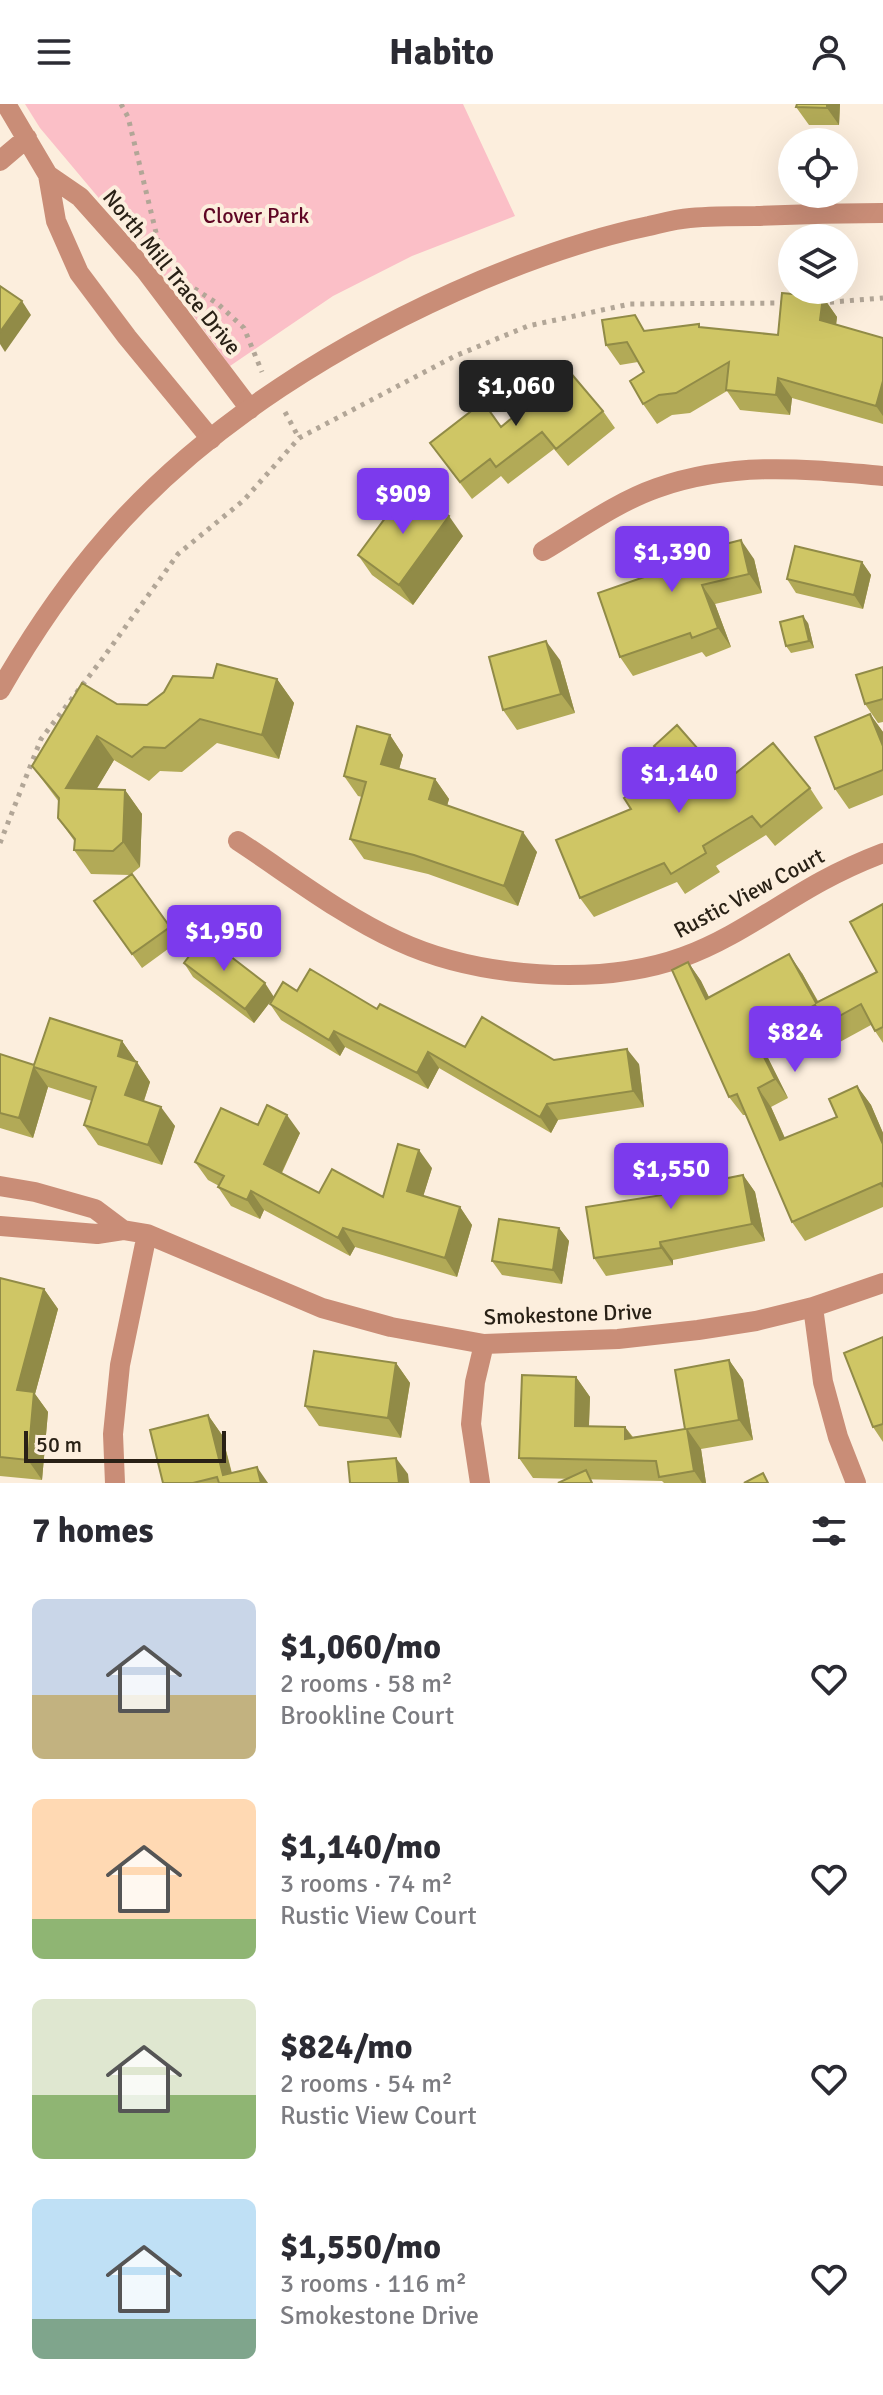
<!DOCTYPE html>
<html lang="en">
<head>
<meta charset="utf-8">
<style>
  :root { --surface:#fff; --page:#f7f7f7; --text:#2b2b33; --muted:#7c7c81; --accent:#7c3aed }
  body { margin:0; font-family:Signika,sans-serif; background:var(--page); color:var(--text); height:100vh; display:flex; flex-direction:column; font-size:30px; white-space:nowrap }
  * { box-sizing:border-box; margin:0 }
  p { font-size:26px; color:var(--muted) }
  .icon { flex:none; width:44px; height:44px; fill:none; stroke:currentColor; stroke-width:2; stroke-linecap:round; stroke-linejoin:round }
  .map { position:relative; height:1379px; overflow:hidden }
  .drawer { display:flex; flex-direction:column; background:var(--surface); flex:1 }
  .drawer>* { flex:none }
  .buttons { position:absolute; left:778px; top:24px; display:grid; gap:16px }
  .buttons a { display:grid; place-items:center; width:80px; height:80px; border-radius:50%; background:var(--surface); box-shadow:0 8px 32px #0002; font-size:40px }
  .scale { position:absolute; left:24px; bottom:20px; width:202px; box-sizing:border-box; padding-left:8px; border:4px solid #292116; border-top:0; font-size:22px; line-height:28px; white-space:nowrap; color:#292116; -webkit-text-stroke:6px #fceedd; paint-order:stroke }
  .price { position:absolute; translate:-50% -68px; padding:0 18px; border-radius:8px; background:var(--accent); color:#fff; font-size:26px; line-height:52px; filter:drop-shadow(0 2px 4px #0008) }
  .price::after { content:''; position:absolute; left:50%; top:48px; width:24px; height:18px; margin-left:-12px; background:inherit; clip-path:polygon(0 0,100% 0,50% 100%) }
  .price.active { background:#222; color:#fff }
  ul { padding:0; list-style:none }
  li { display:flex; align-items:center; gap:24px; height:200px; padding:0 32px }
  li span { display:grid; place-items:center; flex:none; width:224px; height:160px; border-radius:12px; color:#555 }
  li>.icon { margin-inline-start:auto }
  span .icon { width:96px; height:96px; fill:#fffc; stroke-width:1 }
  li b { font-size:34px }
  h2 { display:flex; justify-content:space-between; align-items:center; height:96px; padding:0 32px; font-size:34px }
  header { display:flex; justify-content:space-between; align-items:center; height:104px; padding:0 32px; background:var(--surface); font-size:36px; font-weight:700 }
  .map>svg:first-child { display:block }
</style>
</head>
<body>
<header><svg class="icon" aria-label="menu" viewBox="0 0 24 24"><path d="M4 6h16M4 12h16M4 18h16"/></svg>Habito<svg class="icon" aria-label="person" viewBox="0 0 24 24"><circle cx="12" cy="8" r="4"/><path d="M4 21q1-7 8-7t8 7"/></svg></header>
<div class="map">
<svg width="883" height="1379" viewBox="0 0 883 1379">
  <rect width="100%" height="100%" fill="#fceedd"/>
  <!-- green -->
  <path fill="#fbbfc7" d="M25 0H463L515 112 412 152 333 192 230 262 166 174 40 24Z"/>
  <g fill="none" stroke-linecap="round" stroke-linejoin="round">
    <!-- path -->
    <path stroke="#b2a697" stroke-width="5" stroke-dasharray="4 6" stroke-linecap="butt" d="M121 0 128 13 160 145
      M186 179 218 200 244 224 262 268
      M820 199 883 194
      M285 308 299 334
      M0 739 41 635 103 554 178 450 244 396 299 334 455 252 528 222 630 200 786 199"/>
    <!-- minor -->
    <path stroke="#c98d77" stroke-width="20" d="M6 0 48 71 56 117 79 169 127 233 211 335
      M0 57 27 34
      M48 71 80 93 145 166 250 305
      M543 447C580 425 617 398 657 384 734 357 804 365 883 372
      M238 737C290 771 341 811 398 837 478 874 600 883 683 853 733 835 776 802 822 777 842 766 862 757 883 749
      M0 1082 35 1088 95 1105 123 1126
      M0 1122 97 1130 123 1126 147 1130 322 1204 391 1223 484 1240 618 1235 698 1226 756 1217 813 1203 883 1179
      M813 1203 823 1278 838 1333 856 1379
      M115 1379 113 1330 120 1261 147 1130
      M480 1379 471 1320 475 1278 484 1240"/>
    <!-- tertiary -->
    <path stroke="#c98d77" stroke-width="20" d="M0 586C31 532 66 480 107 433 206 319 345 234 482 176 537 153 591 134 649 122 662 119 676 115 690 114 712 112 734 112 756 112 799 110 841 109 883 109"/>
  </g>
  <!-- wall -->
  <path fill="#b2aa57" d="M797 0H840L839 21H809L796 3Z
    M823 193 837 213 836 221 883 234V320L792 294 790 311 740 306 727 287 690 309 672 311 657 320 643 300 644 268 638 258 620 261 606 241 646 227 701 224 778 231Z
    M603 307 615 324 568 362 554 345 508 380 501 372 472 395 430 339 501 323Z
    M701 424 714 443 754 455 762 489 715 500 731 543 706 553 702 548 633 572 620 553 670 464Z
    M463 432 413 501 372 471 358 451Z
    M862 458 871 471 863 505 796 489 787 475Z
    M808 519 814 544 791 549 786 542Z
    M560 556 575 609 517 626 503 606Z
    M883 563V618L878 619 865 600Z
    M277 575 294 599 279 655 217 639 182 668 160 667 149 677 114 656 96 685 125 686 142 710 140 763 130 771 91 770 74 746 75 738 58 714 59 698 32 662 117 600 147 601Z
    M870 610 883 628V691L849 705 835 685Z
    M390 631 403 651 399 665 435 675 449 695 447 702 537 748 518 802 428 770 364 755 350 735 362 693 358 692 344 672Z
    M654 642 726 677 810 684 823 704 775 742 766 731 716 762 720 768 685 790 677 778 594 813 580 794 631 705 671 665Z
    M132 770 179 837 142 864 94 797Z
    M883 800V939L871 921 838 939 826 922 768 954 788 994 771 1003 785 1034 837 1013 857 982 871 1001 883 1029V1103L805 1137 792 1118 746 1011H743L729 993 688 858 701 877 709 893 802 869 818 897 877 868Z
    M184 859 274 893 297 887 377 905 465 943 554 956 639 960 644 1003 558 1016 551 1029 439 964 428 985 345 943 340 952 281 916 270 900 273 894 254 919 193 873Z
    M122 937 150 978 144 997 175 1022 162 1061 98 1041 84 1021 92 997 48 983 33 1034 0 1024V950L34 961Z
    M258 1021 300 1029 282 1069 319 1089 383 1093 432 1064 423 1092 460 1103 472 1121 457 1173 355 1143 350 1152 264 1106 260 1115 231 1102 218 1083 219 1082 208 1076 195 1058Z
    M706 1047 719 1065 721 1076 743 1071 755 1088 765 1137 673 1156V1161L606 1172 594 1154 675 1089Z
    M559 1124 569 1137 562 1180 502 1171 492 1157Z
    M0 1174 44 1185 58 1205 35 1290 48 1308 42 1376 0 1372Z
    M883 1233V1338L873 1323Z
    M729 1256 743 1276 753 1336 701 1345 706 1379H664L662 1377 533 1374 519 1354 576 1273 590 1293 589 1322 625 1323 633 1333 685 1325Z
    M396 1259 410 1279 401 1334 319 1322 305 1302Z
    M208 1311 222 1331 232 1369 268 1379H163Z"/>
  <!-- shaded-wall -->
  <path fill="#918b47" d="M827 0H840L839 21 827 4Z
    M823 193 837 213 834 236 820 216Z
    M22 197 31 211 5 248 0 240V228Z
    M778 274 792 294 790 311 776 291Z
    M883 277V312L876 302Z
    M449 412 463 432 413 501 399 481Z
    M701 424 714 443 706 445Z
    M741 436 754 455 762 489 749 470Z
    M862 458 871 471 863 505 854 491Z
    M702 481 715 500 731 543 718 524Z
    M803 512 808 519 814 544 809 537Z
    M546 537 560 556 575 609 561 590Z
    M277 575 294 599 279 655 262 631Z
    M870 610 883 628V642Z
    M390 631 403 651 395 680 381 660Z
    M97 632 114 656 83 708 66 684Z
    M435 675 449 695 443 715 429 695Z
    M125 686 142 710 140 763 123 738Z
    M523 728 537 748 518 802 504 782Z
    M789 850 802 869 829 918 816 899Z
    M688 858 701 877 719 914 706 895Z
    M265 879 274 893 254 919 245 905Z
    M334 927 345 943 340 952 329 936Z
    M755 935 768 954 788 994 775 975Z
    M122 937 136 957 132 972 118 952Z
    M627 945 639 960 644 1003 633 987Z
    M428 948 439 964 428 985 417 969Z
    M137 958 150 978 139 1011 125 991Z
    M34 963 48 983 33 1034 19 1014Z
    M857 982 871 1001 883 1029V1039Z
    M758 984 771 1003 794 1055 780 1036Z
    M547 1000 558 1016 551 1029 540 1013Z
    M161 1003 175 1022 162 1061 148 1041Z
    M287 1011 300 1029 277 1078 264 1060Z
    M419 1046 432 1064 419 1106 407 1087Z
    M706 1047 719 1065 725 1095 713 1077Z
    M743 1071 755 1088 765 1137 752 1120Z
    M251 1087 264 1106 260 1115 247 1096Z
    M460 1103 472 1121 457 1173 445 1154Z
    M343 1124 355 1143 350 1152 338 1134Z
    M559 1124 569 1137 562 1180 553 1166Z
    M660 1138 673 1156V1161L661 1144Z
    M44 1185 58 1205 35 1290 48 1308 42 1376 28 1356 17 1286Z
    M729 1256 743 1276 753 1336 739 1316Z
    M396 1259 410 1279 401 1334 388 1314Z
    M576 1273 590 1293 588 1342 575 1322Z
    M208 1311 222 1331 234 1379 223 1371Z
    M625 1323 639 1343 625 1335Z
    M687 1325 701 1345 706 1379H702L694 1367Z
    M396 1354 408 1370 409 1379H399Z
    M257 1363 268 1379H261Z"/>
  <!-- building -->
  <path fill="#cfc665" stroke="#918b47" stroke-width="2" d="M797 0H827V4L796 3Z
    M0 182 22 197 0 228Z
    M782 189 823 193 820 216 883 234V277L876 302 778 274 776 291 726 286 729 258 676 289 659 291 643 300 630 277 644 268 627 238 606 241 602 216 635 211 644 227 699 220V223L778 231Z
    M569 267 603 307 556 345 542 328 496 363 490 355 460 378 430 339 483 298 501 323Z
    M408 383 449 412 399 481 358 451Z
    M701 424 706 445 741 436 749 470 702 481 718 524 692 534 690 529 620 553 598 489 670 464 662 433Z
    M795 442 862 458 854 491 787 475Z
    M803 512 809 537 786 542 780 518Z
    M546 537 561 590 503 606 489 553Z
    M217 560 277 575 262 631 200 615 165 644 144 643 132 653 97 632 66 684 125 686 123 738 113 747 74 746 75 735 58 714 59 694 32 662 82 579 117 600 147 601 164 588 173 572 213 574Z
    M883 563V595L865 600 856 571Z
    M870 610 883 642V666L835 685 815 633Z
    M677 621 726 677 773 639 810 684 761 723 752 712 703 742 706 749 671 770 664 759 580 794 556 736 631 705 624 694 673 664 654 642Z
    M357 622 390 631 381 660 435 675 429 695 523 728 504 782 414 751 350 735 366 678 344 672Z
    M132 770 170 823 132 850 94 797Z
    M883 800V923L875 927 861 900 825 920 815 901 755 935 775 975 758 984 780 1036 837 1013 829 995 857 982 882 1038 883 1037V1083L881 1079 792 1118 737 990 729 993 672 866 688 858 706 895 789 850 816 899 877 868 850 818Z
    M204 832 265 879 245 905 184 859Z
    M310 865 377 905 380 900 465 943 482 913 554 956 627 945 633 987 547 1000 540 1013 428 948 417 969 334 927 329 936 270 900 283 878 297 887Z
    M50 914 122 937 118 952 137 958 125 991 161 1003 148 1041 84 1021 96 983 34 963 19 1014 0 1009V950L34 961Z
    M267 1001 287 1011 264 1060 319 1089 332 1065 383 1093 398 1040 419 1046 407 1087 460 1103 445 1154 343 1124 338 1134 251 1087 247 1096 218 1083 224 1072 195 1058 221 1004 258 1021Z
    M706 1047 713 1077 743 1071 752 1120 660 1138 661 1144 594 1154 586 1103 675 1089 668 1055Z
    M499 1115 559 1124 553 1166 492 1157Z
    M0 1174 44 1185 17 1286 34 1288 28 1356 0 1353Z
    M883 1233V1320L873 1323 844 1249Z
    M314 1247 396 1259 388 1314 305 1302Z
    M729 1256 739 1316 687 1325 694 1367 659 1373 656 1357 519 1354 522 1271 576 1273 575 1322 625 1323V1335L685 1325 675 1266Z
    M208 1311 223 1371 257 1363 261 1379H219L217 1373 193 1379H163L150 1326Z
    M396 1354 399 1379H350L348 1358Z
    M586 1366 592 1379H558Z
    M763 1369 768 1379H744Z"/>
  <g text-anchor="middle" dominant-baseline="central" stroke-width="8" stroke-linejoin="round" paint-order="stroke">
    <!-- park labels -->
    <g font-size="22" fill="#5f0624" stroke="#fceedd">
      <text x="256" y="111">Clover Park</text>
    </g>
    <!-- street labels -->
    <g font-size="22" fill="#292116" stroke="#fceedd">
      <text transform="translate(172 168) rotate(51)">North Mill Trace Drive</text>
      <text transform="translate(749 789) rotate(-28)">Rustic View Court</text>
      <text transform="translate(568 1210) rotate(-2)">Smokestone Drive</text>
    </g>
  </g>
</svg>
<div class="buttons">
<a><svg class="icon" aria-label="locate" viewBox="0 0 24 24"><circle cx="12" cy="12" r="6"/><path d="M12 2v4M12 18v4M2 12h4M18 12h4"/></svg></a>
<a><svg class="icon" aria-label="layers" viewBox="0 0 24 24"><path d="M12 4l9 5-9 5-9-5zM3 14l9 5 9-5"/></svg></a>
</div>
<div class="scale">50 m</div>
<b class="price active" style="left:516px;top:324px">$1,060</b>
<b class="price" style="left:403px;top:432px">$909</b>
<b class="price" style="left:672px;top:490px">$1,390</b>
<b class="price" style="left:679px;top:711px">$1,140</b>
<b class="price" style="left:224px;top:869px">$1,950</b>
<b class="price" style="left:795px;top:970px">$824</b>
<b class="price" style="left:671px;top:1107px">$1,550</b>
</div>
<section class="drawer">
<h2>7 homes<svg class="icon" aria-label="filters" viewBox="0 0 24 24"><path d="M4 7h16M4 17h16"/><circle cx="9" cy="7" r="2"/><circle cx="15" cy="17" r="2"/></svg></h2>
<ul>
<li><span style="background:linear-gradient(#c9d6e8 60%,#c2b280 0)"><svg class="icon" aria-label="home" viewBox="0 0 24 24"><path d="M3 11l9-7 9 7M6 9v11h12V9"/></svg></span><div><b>$1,060/mo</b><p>2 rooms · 58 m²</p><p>Brookline Court</p></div><svg class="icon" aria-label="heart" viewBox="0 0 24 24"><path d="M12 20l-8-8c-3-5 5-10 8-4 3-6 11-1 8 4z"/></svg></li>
<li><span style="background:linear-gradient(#ffd9b3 75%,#8fb573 0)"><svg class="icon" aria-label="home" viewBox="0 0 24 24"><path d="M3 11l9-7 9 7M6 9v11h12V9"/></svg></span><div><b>$1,140/mo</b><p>3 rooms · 74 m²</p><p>Rustic View Court</p></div><svg class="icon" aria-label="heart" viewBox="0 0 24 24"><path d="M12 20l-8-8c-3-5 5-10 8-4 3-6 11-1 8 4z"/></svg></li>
<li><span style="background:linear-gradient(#dfe7d0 60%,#8fb573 0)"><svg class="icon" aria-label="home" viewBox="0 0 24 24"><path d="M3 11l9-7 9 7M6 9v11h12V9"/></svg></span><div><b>$824/mo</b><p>2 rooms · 54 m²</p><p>Rustic View Court</p></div><svg class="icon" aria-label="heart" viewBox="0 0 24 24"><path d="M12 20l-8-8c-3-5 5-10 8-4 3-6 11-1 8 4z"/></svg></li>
<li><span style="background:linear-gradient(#bfe0f5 75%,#7fa58c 0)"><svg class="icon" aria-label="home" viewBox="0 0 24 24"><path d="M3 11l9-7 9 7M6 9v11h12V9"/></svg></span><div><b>$1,550/mo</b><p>3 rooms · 116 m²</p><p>Smokestone Drive</p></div><svg class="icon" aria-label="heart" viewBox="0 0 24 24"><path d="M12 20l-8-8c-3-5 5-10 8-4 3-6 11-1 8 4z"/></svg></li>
</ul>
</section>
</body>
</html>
